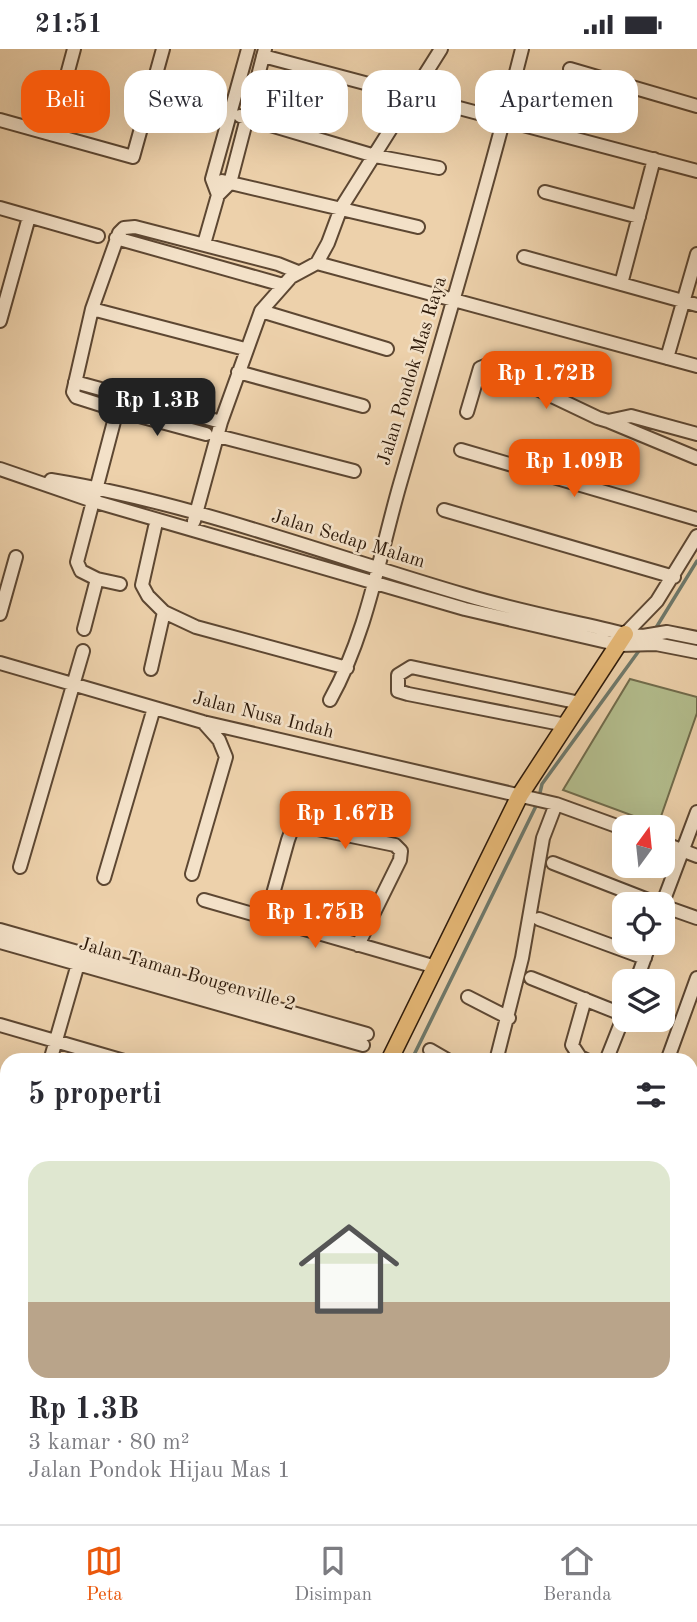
<!DOCTYPE html>
<html lang="id">
<head>
<meta charset="utf-8">
<style>
  :root { --surface:#fff; --page:#f7f7f7; --text:#2b2b33; --muted:#7c7c81; --line:#e1e1e2; --accent:#ea580c }
  body { margin:0; font-family:"Old Standard TT",serif; background:var(--page); color:var(--text); height:100vh; display:flex; flex-direction:column; font-size:26px; white-space:nowrap }
  * { box-sizing:border-box; margin:0 }
  p { font-size:23px; color:var(--muted) }
  .icon { flex:none; width:38px; height:38px; fill:none; stroke:currentColor; stroke-width:2; stroke-linecap:round; stroke-linejoin:round }
  .map { position:relative; flex:1; overflow:hidden }
  .panel { position:absolute; left:0px; top:1004px; width:698px; height:471px; display:flex; flex-direction:column; background:var(--surface); border-radius:21px 21px 0 0; box-shadow:0 7px 28px #0002 }
  .panel>* { flex:none }
  .guide { position:absolute; left:21px; top:21px; width:656px; height:63px; display:flex; gap:14px }
  .needle { width:46px; rotate:15deg }
  .tools { position:absolute; left:612px; top:766px; display:grid; gap:14px }
  .tools a { display:grid; place-items:center; width:63px; height:63px; border-radius:14px; background:var(--surface); box-shadow:0 7px 28px #0002; font-size:35px }
  .price { position:absolute; translate:-50% -60px; padding:0 16px; border-radius:14px; background:var(--accent); color:#fff; font-size:23px; line-height:46px; filter:drop-shadow(0 2px 4px #0008) }
  .price::after { content:''; position:absolute; left:50%; top:42px; width:21px; height:16px; margin-left:-10px; background:inherit; clip-path:polygon(0 0,100% 0,50% 100%) }
  .price.selected { background:#222; color:#fff }
  ul { padding:0; list-style:none }
  li { display:grid; align-content:center; gap:14px; height:371px; padding:0 28px }
  li span { display:grid; place-items:center; height:217px; border-radius:21px; color:#555 }
  li>.icon { margin-inline-start:auto }
  span .icon { width:126px; height:126px; fill:#fffc; stroke-width:1 }
  li b { font-size:30px }
  h2 { display:flex; justify-content:space-between; align-items:center; height:84px; padding:0 28px; font-size:30px }
  .tag { padding:0 24px; border-radius:21px; background:var(--surface); box-shadow:0 7px 28px #0002; font-size:24px; line-height:63px }
  .tag.selected { background:var(--accent); color:#fff }
  .status { display:flex; justify-content:space-between; align-items:center; height:49px; padding:0 35px; background:var(--surface); direction:ltr }
  .status svg { height:19px; fill:currentColor }
  .tab-bar { display:flex; justify-content:space-around; align-items:center; height:98px; border-top:2px solid var(--line); background:var(--surface); font-size:19px; color:var(--muted) }
  .tab-bar a { display:grid; justify-items:center; gap:4px }
  .tab-bar .selected { color:var(--accent) }
  .map>svg:first-child { display:block }
</style>
</head>
<body>
<div class="status"><b>21:51</b><svg viewBox="0 0 49 12"><path d="M0 12V9h3v3zM5 12V6h3v6zM10 12V3h3v9zM15 12V0h3v12zM26 1h20v11H26zM47 4h2v5h-2z"/></svg></div>
<div class="map">
<svg width="697" height="1475" viewBox="0 0 697 1475">
  <rect width="100%" height="100%" fill="#edd1ab"/>
  <filter id="stains"><feTurbulence type="fractalNoise" baseFrequency=".00286" numOctaves="4"/><feColorMatrix values="0 0 0 0 .2 0 0 0 0 .09 0 0 0 0 .02 0 0 0 .5 -.17"/></filter>
  <radialGradient id="worn" r=".72"><stop offset=".6" stop-color="#630" stop-opacity="0"/><stop offset="1" stop-color="#630" stop-opacity=".3"/></radialGradient>
  <!-- green -->
  <path fill="#b3bd8d" stroke="#706b4b" stroke-width="2" d="M630 630 697 648V664L658 776 563 741Z"/>
  <g fill="none" stroke-linecap="round" stroke-linejoin="round">
    <!-- stream -->
    <path stroke="#6e786a" stroke-width="3.5" d="M654 582 697 512
      M539 748 542 735 641 599
      M411 1012 537 755"/>
    <defs>
      <path id="minor" d="M248 0 212 130 218 146 230 134 265 0
        M263 7 697 122
        M570 20 697 57
        M240 67 375 107 439 119
        M0 71 133 108 163 0
        M51 85 74 0
        M222 132 418 178
        M545 143 639 168
        M0 159 98 187
        M116 189 283 236
        M204 195 218 146
        M524 208 697 256
        M317 214 697 317
        M621 235 654 110
        M92 260 245 300
        M261 262 387 300
        M0 272 29 168
        M667 309 697 205
        M238 323 363 357
        M75 333 221 373
        M117 361 206 385
        M467 363 480 319 487 316 598 369 608 372 631 367 697 385
        M608 372 697 409
        M218 387 354 422
        M461 401 697 470
        M0 420 93 452 465 560 620 596 656 595 697 603
        M51 431C192 454 328 506 465 546 518 562 572 572 625 585L643 587 667 583 697 589
        M444 461 674 528
        M194 472 221 373 261 262 291 228 317 214 328 194 341 159 441 0
        M155 478 142 536 148 547 164 563 196 578 347 619
        M97 530 120 535
        M0 565 16 508
        M84 580 97 530 81 522 77 513 117 361 76 348 73 343 92 260 119 184 124 179 135 178 278 215 298 223
        M625 585 657 552 697 487
        M0 614 203 673 556 755 625 780
        M151 620 164 563
        M330 651C367 585 379 508 400 435 442 290 485 146 522 0
        M566 676 408 645 398 642V626L411 618 580 654
        M663 794 697 807
        M553 814 661 856
        M20 818 83 602
        M192 825 226 708 219 691 203 673
        M104 829 154 659
        M204 851 436 918
        M662 856 697 763
        M663 857 697 869
        M266 870 288 791 292 780 298 776 395 796 401 802 400 811 358 896
        M539 870 645 909
        M0 881 367 985
        M0 893 363 996
        M531 929 624 966
        M636 933 650 894
        M468 948 509 969
        M585 950 572 996 580 1008 588 1012
        M0 976 124 1012
        M430 1001 449 1012
        M50 1012 80 908
        M496 1012 522 909 543 789 556 755
        M606 1012 625 964
        M667 1012 697 929
        M0 1048 7 1050
        M691 1051 697 1053
        M691 1120 697 1122
        M0 1122 7 1124
        M0 1184 7 1160
        M691 1213 697 1227
        M0 1274 7 1276
        M691 1278 697 1263
        M691 1337 697 1342
        M0 1349 7 1351
        M691 1384 697 1389
        M0 1423 7 1425
        M691 1462 697 1467
        M391 1468 410 1475
        M569 1468 588 1475
        M435 1475 437 1468
        M594 1475 603 1468
        M619 1475 621 1468"/>
      <path id="major" d="M389 1012 520 746 625 585
        M0 1198 7 1200
        M203 1475 205 1468
        M221 1475 223 1468"/>
    </defs>
    <!-- minor casing -->
    <use href="#minor" stroke="#5d4732" stroke-width="16"/>
    <!-- major casing -->
    <use href="#major" stroke="#2d1909" stroke-width="19"/>
    <!-- minor -->
    <use href="#minor" stroke="#f3e1c8" stroke-width="12"/>
    <!-- major -->
    <use href="#major" stroke="#e6b876" stroke-width="16"/>
  </g>
  <g text-anchor="middle" dominant-baseline="central" stroke-width="5" stroke-linejoin="round" paint-order="stroke">
    <!-- street labels -->
    <g font-size="19" fill="#2d1909" stroke="#f3e1c8">
      <text transform="translate(413 322) rotate(-73)">Jalan Pondok Mas Raya</text>
      <text transform="translate(348 491) rotate(17)">Jalan Sedap Malam</text>
      <text transform="translate(263 667) rotate(14)">Jalan Nusa Indah</text>
      <text transform="translate(187 926) rotate(16)">Jalan Taman Bougenville 2</text>
    </g>
  </g>
  <rect width="100%" height="100%" filter="url(#stains)"/>
  <rect width="100%" height="100%" fill="url(#worn)"/>
</svg>
<div class="tools">
<a><svg class="needle" viewBox="-14 -14 28 28"><path d="M0-13l5 13h-10z" fill="#e53935"/><path d="M0 13l5-13h-10z" fill="#7c7c81"/></svg></a>
<a><svg class="icon" aria-label="locate" viewBox="0 0 24 24"><circle cx="12" cy="12" r="6"/><path d="M12 2v4M12 18v4M2 12h4M18 12h4"/></svg></a>
<a><svg class="icon" aria-label="layers" viewBox="0 0 24 24"><path d="M12 4l9 5-9 5-9-5zM3 14l9 5 9-5"/></svg></a>
</div>
<b class="price" style="left:546px;top:362px">Rp 1.72B</b>
<b class="price selected" style="left:157px;top:389px">Rp 1.3B</b>
<b class="price" style="left:574px;top:450px">Rp 1.09B</b>
<b class="price" style="left:345px;top:802px">Rp 1.67B</b>
<b class="price" style="left:315px;top:901px">Rp 1.75B</b>
<div class="guide">
<a class="tag selected">Beli</a>
<a class="tag">Sewa</a>
<a class="tag">Filter</a>
<a class="tag">Baru</a>
<a class="tag">Apartemen</a>
</div>
<section class="panel">
<h2>5 properti<svg class="icon" aria-label="filters" viewBox="0 0 24 24"><path d="M4 7h16M4 17h16"/><circle cx="9" cy="7" r="2"/><circle cx="15" cy="17" r="2"/></svg></h2>
<ul>
<li><span style="background:linear-gradient(#dfe7d0 65%,#b9a48a 0)"><svg class="icon" aria-label="home" viewBox="0 0 24 24"><path d="M3 11l9-7 9 7M6 9v11h12V9"/></svg></span><div><b>Rp 1.3B</b><p>3 kamar · 80 m²</p><p>Jalan Pondok Hijau Mas 1</p></div></li>
</ul>
</section>
</div>
<nav class="tab-bar">
<a class="selected"><svg class="icon" aria-label="map" viewBox="0 0 24 24"><path d="M3 6l6-2 6 2 6-2v14l-6 2-6-2-6 2zM9 4v14M15 6v14"/></svg>Peta</a>
<a><svg class="icon" aria-label="saved" viewBox="0 0 24 24"><path d="M7 4h10v16l-5-4-5 4z"/></svg>Disimpan</a>
<a><svg class="icon" aria-label="home" viewBox="0 0 24 24"><path d="M3 11l9-7 9 7M6 9v11h12V9"/></svg>Beranda</a>
</nav>
</body>
</html>
